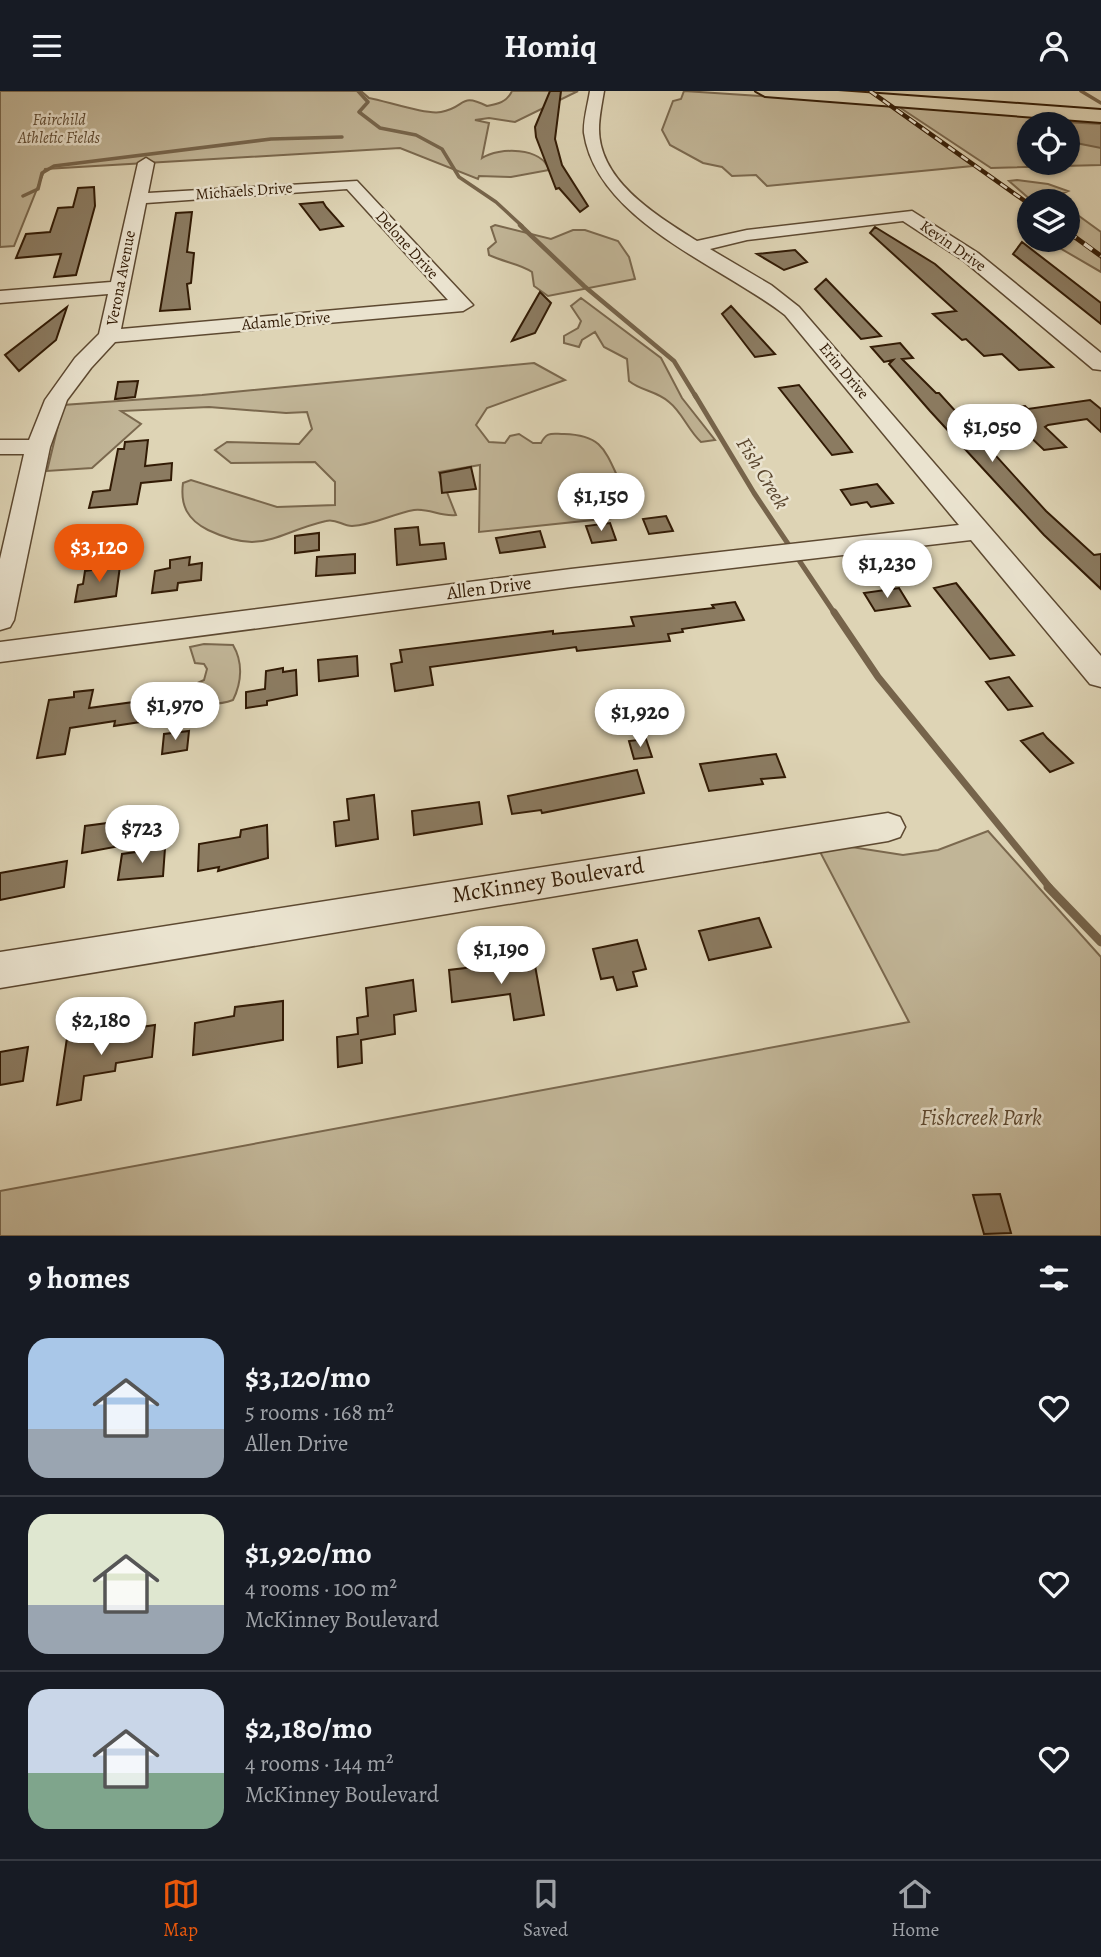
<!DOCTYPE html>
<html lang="en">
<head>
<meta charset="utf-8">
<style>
  :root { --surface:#171b24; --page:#20242c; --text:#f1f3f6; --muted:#9ea1a6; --line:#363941; --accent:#ea580c }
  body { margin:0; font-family:Alegreya,serif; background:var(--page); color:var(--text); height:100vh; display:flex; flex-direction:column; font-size:26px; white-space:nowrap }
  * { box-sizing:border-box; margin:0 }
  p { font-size:23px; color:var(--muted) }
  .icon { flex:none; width:38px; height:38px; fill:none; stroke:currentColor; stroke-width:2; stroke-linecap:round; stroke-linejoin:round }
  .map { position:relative; height:1145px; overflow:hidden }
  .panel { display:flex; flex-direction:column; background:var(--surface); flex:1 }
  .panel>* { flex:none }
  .controls { position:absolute; left:1017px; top:21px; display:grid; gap:14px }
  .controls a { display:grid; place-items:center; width:63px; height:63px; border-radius:50%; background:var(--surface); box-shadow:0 2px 5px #0004; font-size:35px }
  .price { position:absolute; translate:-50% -60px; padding:0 16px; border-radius:24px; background:#fff; color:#222; font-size:23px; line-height:46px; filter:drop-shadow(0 2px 4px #0008) }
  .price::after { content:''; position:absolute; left:50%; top:42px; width:21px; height:16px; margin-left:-10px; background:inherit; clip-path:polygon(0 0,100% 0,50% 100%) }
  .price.current { background:var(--accent); color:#fff }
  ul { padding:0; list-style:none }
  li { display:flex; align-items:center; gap:21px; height:175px; padding:0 28px }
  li+li { border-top:2px solid var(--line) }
  li span { display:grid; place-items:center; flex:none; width:196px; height:140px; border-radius:21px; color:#555 }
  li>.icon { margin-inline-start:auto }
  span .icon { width:84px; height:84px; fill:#fffc; stroke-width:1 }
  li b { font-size:30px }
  h2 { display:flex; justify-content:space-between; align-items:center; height:84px; padding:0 28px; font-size:30px }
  header { display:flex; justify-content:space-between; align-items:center; height:91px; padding:0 28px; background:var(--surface); font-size:32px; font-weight:700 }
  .tab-bar { display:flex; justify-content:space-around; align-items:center; height:98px; border-top:2px solid var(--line); background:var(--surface); font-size:19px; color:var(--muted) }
  .tab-bar a { display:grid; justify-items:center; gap:4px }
  .tab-bar .current { color:var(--accent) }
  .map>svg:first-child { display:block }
</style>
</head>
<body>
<header><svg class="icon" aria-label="menu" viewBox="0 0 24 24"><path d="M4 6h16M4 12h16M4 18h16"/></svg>Homiq<svg class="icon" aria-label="person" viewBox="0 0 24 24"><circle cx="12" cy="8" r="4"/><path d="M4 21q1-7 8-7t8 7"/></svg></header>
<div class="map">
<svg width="1101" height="1145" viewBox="0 0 1101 1145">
  <rect width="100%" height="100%" fill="#ded4b5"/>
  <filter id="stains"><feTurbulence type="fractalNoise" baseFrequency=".00286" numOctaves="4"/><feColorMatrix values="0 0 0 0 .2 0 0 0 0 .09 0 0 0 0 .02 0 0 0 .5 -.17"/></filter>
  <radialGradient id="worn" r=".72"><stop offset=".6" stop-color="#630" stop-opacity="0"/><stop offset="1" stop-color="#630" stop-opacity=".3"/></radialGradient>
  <!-- green -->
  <path fill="#c1b597" stroke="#7a684e" stroke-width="2" fill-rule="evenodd" d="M0 0H361L369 7C386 10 426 24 441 21 467 16 459 1 487 15 498 13 507 11 512 0H578L515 31 489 27 475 29 489 32 482 67C499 56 542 56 549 79L511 86 479 85 478 88 400 57 45 78 14 155 0 156Z
    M684 0 886 13 973 75 767 95 756 84 732 85 722 76 703 72 670 54 662 39 673 10 681 8Z
    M896 14 1101 31V74L991 77ZM1029 33H1068V72H1029Z
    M1017 89 1048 93 1068 100 1054 106 1058 110H1032L1009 90Z
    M1068 117 1101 141V181L1046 149H1068Z
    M495 134 551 148 573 139H585L618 150 629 166 635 188 548 205 534 195 532 181C521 173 503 171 489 164L488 158 496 151 491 136Z
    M581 207 661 267 682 307 715 349 701 351C688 339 682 321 669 311 657 300 641 300 629 290L627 268 604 256 595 241 582 249 579 256 564 252V245L578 237 581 230 571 215Z
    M534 272 565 289 487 317 476 334 489 351 505 352 510 345 519 343 533 352H541C547 340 552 343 564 343 602 344 605 359 620 391L612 427 479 441 480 374 439 381 456 424C441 426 429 417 414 419 392 423 374 434 352 435 342 435 336 427 326 430 275 442 263 465 208 439 188 429 180 415 183 392L191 389 277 416 335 414V391L315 371 231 372 215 359 227 351 299 353 312 338 307 321 286 322 209 316 121 320 141 333 92 377 47 380 63 314 202 304Z
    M204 553 233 554C243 571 242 591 233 609 220 614 197 615 186 607L187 597 204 589 207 578 204 573 195 572 190 556Z
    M988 740 1101 866V1145H0V1100L909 931 818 757 845 755 903 764 938 759Z"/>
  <!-- water -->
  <path fill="#a49579" stroke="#76644b" stroke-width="2" d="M1064 31 1101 33V57L1071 51 1068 48V33H1057Z"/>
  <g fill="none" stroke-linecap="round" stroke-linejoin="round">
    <!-- stream-far4 -->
    <path stroke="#76644b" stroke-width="3.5" d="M358 0 368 11 359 21 380 37 416 44 442 58 459 86 496 111 522 135
      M1081 0 1101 12
      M23 105 38 98 42 82 54 75 271 48 342 46"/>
    <!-- stream-far3 -->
    <path stroke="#76644b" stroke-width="4.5" d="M520 134 584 195 674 270 696 306"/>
    <!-- stream-far2 -->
    <path stroke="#76644b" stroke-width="5" d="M695 304 754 402 835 523"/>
    <!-- stream-far1 -->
    <path stroke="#76644b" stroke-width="7" d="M834 521 878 586 1050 797"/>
    <!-- stream -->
    <path stroke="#76644b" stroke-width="9" d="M1048 796 1101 851"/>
  </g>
  <!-- building -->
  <path fill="#8b7b61" stroke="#321b05" stroke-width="2" d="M550 0H561L555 48 562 74 588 115 580 121 559 97 556 98 536 46 535 36Z
    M94 96 95 115 76 184 54 186 61 163 16 167 26 143 50 141 58 117 73 116 78 97Z
    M323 111 326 116 343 135 320 139 300 113Z
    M192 121 187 161 194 162 191 192 187 193 190 218 160 220 176 122Z
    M875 136 935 173 1053 276 1019 279 1002 263 984 265 966 248 962 249 933 223 956 220 870 142Z
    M1022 151 1101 212V233L1013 163Z
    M795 159 807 171 784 179 757 163Z
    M826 188 881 245 861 248 815 198Z
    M540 201 551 212 535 242 512 250Z
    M731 215 775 263 755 266 722 223Z
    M67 216 56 249 19 280 5 264Z
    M900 252 913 267 902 268 936 302H939L1046 420 1094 464 1101 463V498L1044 444 930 320 889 273 893 269 884 271 871 256Z
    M138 290 135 306 115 308 118 291Z
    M799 294 842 348 852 361 832 364 779 297Z
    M1090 309 1101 318V341L1087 328 1048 334 1045 336 1066 356 1044 359 1001 318 1025 315 1028 318Z
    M148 349 145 375 172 372 171 389 141 392 137 413 89 417 93 401 110 399 118 358H124L125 351Z
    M471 376 476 398 442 402 440 382Z
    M877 393 893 412 871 416 867 411 851 414 841 399Z
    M666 425 673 440 649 443 643 428Z
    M610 432 616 449 592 452 586 435Z
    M418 436 420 454 444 452 446 468 397 474 395 438Z
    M540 440 545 456 500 462 496 447Z
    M319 442V459L295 462V445Z
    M355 463V482L316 485 317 466Z
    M190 466 189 474 202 472 201 489 178 492 177 499 152 502 155 480 170 477V469Z
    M120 475 116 505 75 511 78 494 83 493 85 480Z
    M956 492 993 538 1014 564 990 568 934 497Z
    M899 497 910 515 875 520 864 502Z
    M735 511 744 529 682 538 683 541 668 543 670 550 577 560 576 556 430 576 433 594 395 600 391 573 402 571 400 559 553 540V543L634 535 631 526 714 517 712 514Z
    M357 565 358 585 319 590 318 569Z
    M283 577V581L296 579 297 604 267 610V614L246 617V601L265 598 266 580Z
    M1009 586 1013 591 1032 615 1008 619 986 591Z
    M93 599 89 617 156 608 153 629 114 635 115 630 70 637 65 663 37 667 49 609 74 606V601Z
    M189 640 187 659 162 663 164 643Z
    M1043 642 1047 647 1073 672 1050 681 1021 650Z
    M646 648 652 666 634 668 629 650Z
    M776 663 785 686 761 688 763 693 709 700 700 673Z
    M637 679 644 702 542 722 541 719 512 723 508 705Z
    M374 704 378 748 336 755 334 731 349 729 347 708Z
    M479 711 482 733 414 744 412 720Z
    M123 730 120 755 82 762 85 735Z
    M267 734 268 767 218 780 219 776 198 780 199 753 240 746 241 739Z
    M165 757 163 785 118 789 122 763Z
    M67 770 64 796 0 809V782Z
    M759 827 771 856 709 869 699 840Z
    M637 849 646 878 633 881 637 895 617 899 613 886 601 888 593 858Z
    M534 869 544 924 514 929 510 903 452 911 449 879Z
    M413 889 416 920 394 924 395 943 361 949 362 972 338 976 337 946 358 943 357 927 368 925 366 897Z
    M283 910V949L193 964 195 932 234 925 235 916Z
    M155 934 152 966 116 972 115 980 84 985 81 1009 57 1014 67 947Z
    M28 956 23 990 0 994V961Z
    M1000 1103 1011 1142 984 1143 973 1104Z"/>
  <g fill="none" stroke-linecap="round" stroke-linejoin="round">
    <defs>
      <path id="minor" d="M590 0H604C602 12 599 26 599 38 599 91 659 126 697 150L747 139 912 120 978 162 1101 262V279L1093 278 964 170 903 130 747 149 710 158 771 194 799 216 1101 565V596L1090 593 971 449 571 496 0 571V551L571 478 959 434 785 224C722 175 597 130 584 42 583 30 588 13 590 0Z
        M146 67 154 72 148 102 357 90 473 214 463 220 115 251 91 277 67 309 50 356 14 529 10 536 0 539V468L24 363H0V349H29L45 309 75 267 99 243 108 203 0 212V200L111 191 138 72ZM347 98 448 209 121 238 146 112Z
        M888 722 900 726 905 736 900 746 888 750 0 897V861Z"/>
      <path id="major" d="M756 0H838L1101 19V31L765 5Z"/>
    </defs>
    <!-- minor casing -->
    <use href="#minor" stroke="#5d4931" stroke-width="3"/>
    <!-- major casing -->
    <use href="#major" stroke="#321b05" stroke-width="4"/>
    <!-- minor -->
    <use href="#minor" fill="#eae3cf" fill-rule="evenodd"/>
    <!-- major -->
    <use href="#major" fill="#ded4b5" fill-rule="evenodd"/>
    <defs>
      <path id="rail-far1" d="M870 0 1029 113"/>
      <path id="rail" d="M1068 141 1101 165"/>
    </defs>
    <!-- rail-far1 casing -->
    <use href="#rail-far1" stroke="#321b05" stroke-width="4.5"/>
    <!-- rail casing -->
    <use href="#rail" stroke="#321b05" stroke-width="5"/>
    <!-- rail-far1 -->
    <use href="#rail-far1" stroke="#eae3cf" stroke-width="2.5" stroke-dasharray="8" stroke-linecap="butt"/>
    <!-- rail -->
    <use href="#rail" stroke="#eae3cf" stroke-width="3.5" stroke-dasharray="10" stroke-linecap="butt"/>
  </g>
  <g text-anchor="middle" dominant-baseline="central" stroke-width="5" stroke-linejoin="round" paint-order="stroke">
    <!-- far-park labels -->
    <g font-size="16" font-style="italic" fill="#5d4931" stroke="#eae3cf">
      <text x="59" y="29">Fairchild<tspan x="59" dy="18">Athletic Fields</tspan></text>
    </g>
    <!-- far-street labels -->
    <g font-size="16" fill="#321b05" stroke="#eae3cf">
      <text transform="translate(244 100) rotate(-4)">Michaels Drive</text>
      <text transform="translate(407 154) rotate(48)">Delone Drive</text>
      <text transform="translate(953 155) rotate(35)">Kevin Drive</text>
      <text transform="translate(121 187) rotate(-79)">Verona Avenue</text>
      <text transform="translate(286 230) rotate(-5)">Adamle Drive</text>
      <text transform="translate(844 280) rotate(50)">Erin Drive</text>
    </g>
    <!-- street labels -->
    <g font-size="19" fill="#321b05" stroke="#eae3cf">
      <text transform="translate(489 497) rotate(-7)">Allen Drive</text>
    </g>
    <!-- water labels -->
    <g font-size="21" font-style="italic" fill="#5a462e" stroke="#eae3cf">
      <text transform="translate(763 382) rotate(58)">Fish Creek</text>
    </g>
    <!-- near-street labels -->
    <g font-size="23" fill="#321b05" stroke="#eae3cf">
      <text transform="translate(548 789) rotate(-9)">McKinney Boulevard</text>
    </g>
    <!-- near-park labels -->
    <g font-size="23" font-style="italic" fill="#5d4931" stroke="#eae3cf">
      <text x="981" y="1026">Fishcreek Park</text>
    </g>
  </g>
  <rect width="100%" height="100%" filter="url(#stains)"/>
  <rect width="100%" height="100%" fill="url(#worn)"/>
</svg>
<div class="controls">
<a><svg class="icon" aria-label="locate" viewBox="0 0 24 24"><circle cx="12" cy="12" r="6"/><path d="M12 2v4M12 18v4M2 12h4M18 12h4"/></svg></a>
<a><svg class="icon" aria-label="layers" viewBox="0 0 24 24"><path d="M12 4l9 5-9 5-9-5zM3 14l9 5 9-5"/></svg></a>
</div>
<b class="price" style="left:992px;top:373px">$1,050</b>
<b class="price" style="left:601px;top:442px">$1,150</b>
<b class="price current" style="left:99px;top:493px">$3,120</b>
<b class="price" style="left:887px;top:509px">$1,230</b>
<b class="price" style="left:175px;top:651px">$1,970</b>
<b class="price" style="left:640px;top:658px">$1,920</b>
<b class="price" style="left:142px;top:774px">$723</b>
<b class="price" style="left:501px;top:895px">$1,190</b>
<b class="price" style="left:101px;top:966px">$2,180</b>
</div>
<section class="panel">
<h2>9 homes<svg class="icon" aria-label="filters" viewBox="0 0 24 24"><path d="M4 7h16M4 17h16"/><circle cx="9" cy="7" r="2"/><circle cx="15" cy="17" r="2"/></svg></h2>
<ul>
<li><span style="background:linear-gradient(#a9c7e8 65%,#9aa5b1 0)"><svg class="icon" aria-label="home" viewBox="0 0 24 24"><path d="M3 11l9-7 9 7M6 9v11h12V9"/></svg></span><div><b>$3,120/mo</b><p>5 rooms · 168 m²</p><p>Allen Drive</p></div><svg class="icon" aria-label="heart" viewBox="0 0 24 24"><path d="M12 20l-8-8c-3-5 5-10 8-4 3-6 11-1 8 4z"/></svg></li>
<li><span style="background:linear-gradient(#dfe7d0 65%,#9aa5b1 0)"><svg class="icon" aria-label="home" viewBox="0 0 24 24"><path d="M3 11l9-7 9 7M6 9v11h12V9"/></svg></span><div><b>$1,920/mo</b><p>4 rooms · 100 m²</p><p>McKinney Boulevard</p></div><svg class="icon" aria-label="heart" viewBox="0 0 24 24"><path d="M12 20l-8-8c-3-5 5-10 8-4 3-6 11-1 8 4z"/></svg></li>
<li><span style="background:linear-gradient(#c9d6e8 60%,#7fa58c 0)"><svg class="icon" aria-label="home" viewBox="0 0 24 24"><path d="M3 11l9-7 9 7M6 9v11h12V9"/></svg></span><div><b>$2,180/mo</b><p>4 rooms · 144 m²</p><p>McKinney Boulevard</p></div><svg class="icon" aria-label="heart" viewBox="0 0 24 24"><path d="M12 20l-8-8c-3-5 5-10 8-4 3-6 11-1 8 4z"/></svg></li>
</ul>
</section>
<nav class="tab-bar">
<a class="current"><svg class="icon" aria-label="map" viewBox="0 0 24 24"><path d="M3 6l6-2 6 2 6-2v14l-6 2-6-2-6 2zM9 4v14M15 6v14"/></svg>Map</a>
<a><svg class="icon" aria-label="saved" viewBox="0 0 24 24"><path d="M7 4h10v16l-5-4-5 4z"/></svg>Saved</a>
<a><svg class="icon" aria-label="home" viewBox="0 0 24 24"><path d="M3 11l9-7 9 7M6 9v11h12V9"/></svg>Home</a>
</nav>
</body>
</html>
